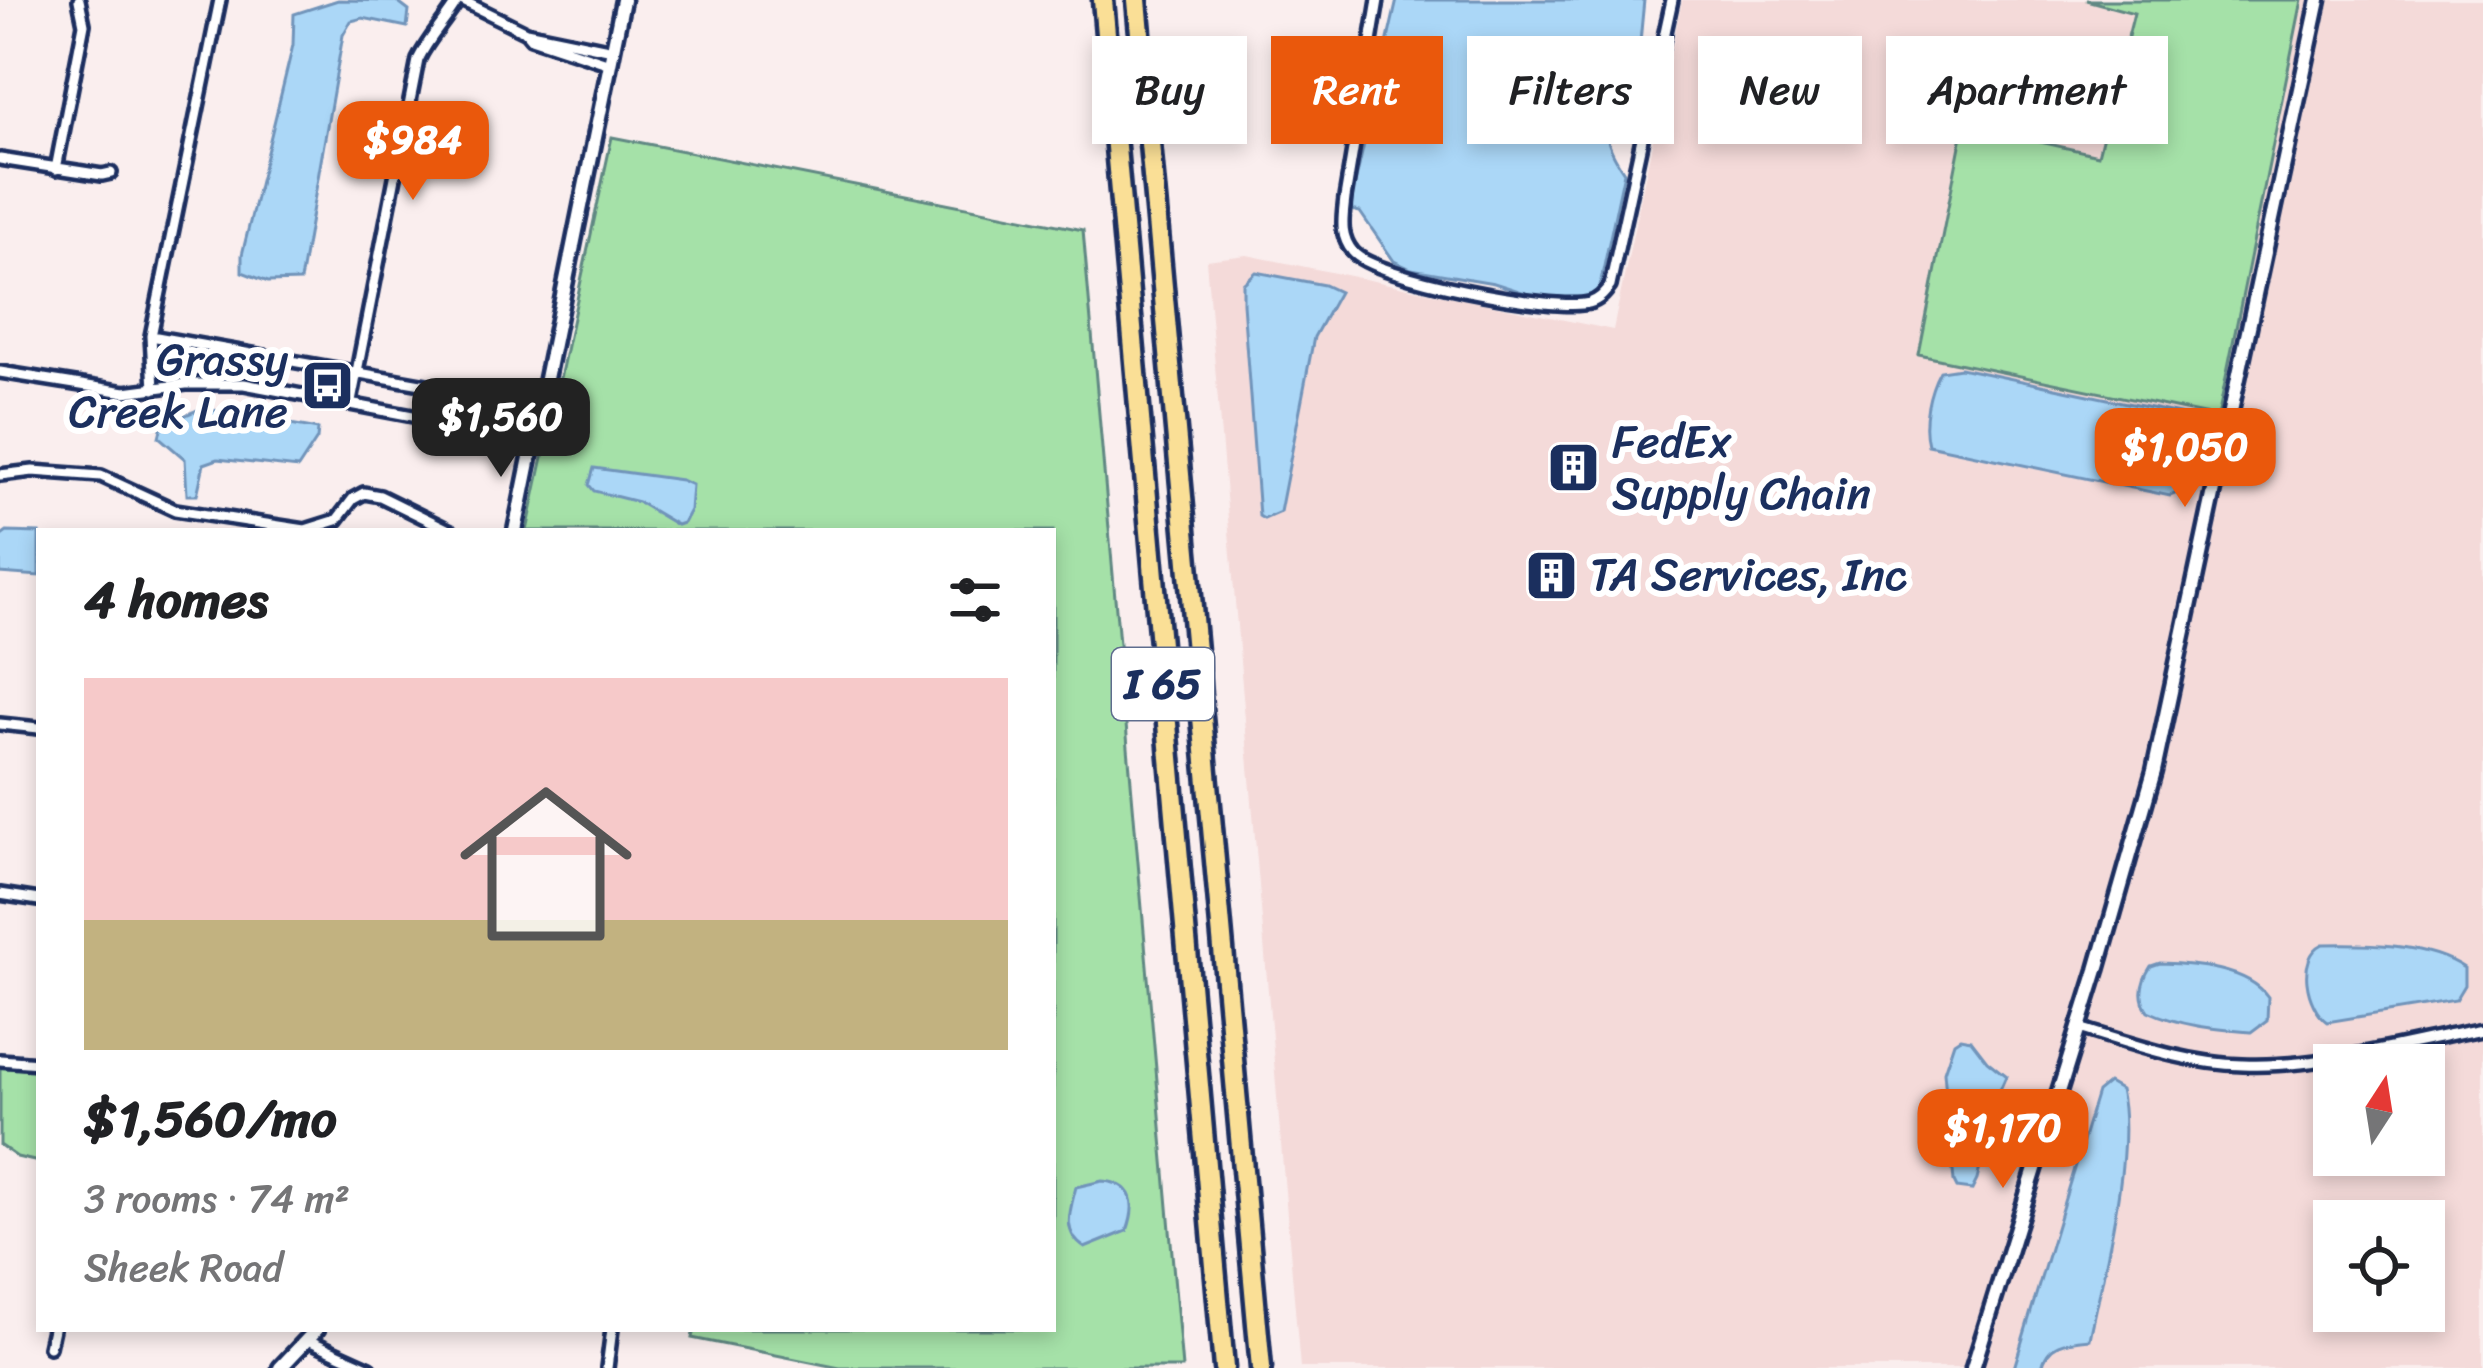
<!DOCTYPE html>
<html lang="en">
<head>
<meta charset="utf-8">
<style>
  :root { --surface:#fff; --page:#f6f6f6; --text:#202124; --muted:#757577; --accent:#ea580c }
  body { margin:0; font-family:Sriracha,sans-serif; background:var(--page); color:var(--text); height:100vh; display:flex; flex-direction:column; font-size:45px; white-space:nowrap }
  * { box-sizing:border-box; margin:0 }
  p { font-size:39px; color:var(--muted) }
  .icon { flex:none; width:66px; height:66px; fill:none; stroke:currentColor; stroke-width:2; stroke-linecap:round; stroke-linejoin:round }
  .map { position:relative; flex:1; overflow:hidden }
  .sheet { position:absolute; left:36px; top:528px; width:1020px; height:804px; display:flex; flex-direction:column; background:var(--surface); border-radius:0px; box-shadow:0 6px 18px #0003 }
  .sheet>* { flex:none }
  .hud { position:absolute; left:1092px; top:36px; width:1140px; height:108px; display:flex; gap:24px }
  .needle { width:78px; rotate:12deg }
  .buttons { position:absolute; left:2313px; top:1044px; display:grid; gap:24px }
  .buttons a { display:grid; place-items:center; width:132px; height:132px; border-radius:0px; background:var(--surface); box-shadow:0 6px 18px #0003; font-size:60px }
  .price { position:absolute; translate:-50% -102px; padding:0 27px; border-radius:24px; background:var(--accent); color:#fff; font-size:39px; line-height:78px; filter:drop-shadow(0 3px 6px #0008) }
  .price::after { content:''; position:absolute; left:50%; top:72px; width:36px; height:27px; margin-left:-18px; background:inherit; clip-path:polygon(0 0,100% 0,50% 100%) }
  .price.active { background:#222; color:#fff }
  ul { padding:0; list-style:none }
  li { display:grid; align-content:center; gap:24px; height:636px; padding:0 48px }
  li span { display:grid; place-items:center; height:372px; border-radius:0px; color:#555 }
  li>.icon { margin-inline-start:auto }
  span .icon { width:216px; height:216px; fill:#fffc; stroke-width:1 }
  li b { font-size:51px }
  h2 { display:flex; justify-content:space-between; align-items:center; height:144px; padding:0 48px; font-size:51px }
  .tag { padding:0 42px; border-radius:0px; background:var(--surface); box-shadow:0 6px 18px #0003; font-size:42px; line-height:108px }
  .tag.active { background:var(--accent); color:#fff }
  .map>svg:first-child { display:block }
</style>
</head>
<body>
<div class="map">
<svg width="2483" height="1368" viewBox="0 0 2483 1368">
  <rect width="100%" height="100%" fill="#faeeee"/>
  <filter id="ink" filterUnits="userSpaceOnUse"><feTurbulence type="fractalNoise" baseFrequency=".00833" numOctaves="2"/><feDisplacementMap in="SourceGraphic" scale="24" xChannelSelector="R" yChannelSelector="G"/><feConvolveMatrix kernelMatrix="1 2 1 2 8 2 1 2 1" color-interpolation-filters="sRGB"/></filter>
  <g filter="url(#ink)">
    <!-- built -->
    <path fill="#f4dad9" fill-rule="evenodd" d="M1682 0H2483V1368H1300L1206 260 1247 255 1613 330ZM2334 1065H2424V1155H2334ZM2334 1221H2424V1311H2334Z"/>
    <!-- green -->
    <path fill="#a5e1a8" stroke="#608883" stroke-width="3" d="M2086 0H2302L2218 417 1919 355 1964 125 2098 155 2134 13Z
      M612 137 1083 230 1182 1368H840L692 1338 694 1329H1053V531H527Z
      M0 1067 39 1070V1162L17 1157 0 1145Z"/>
    <!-- water -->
    <path fill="#abd7f7" stroke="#7194ba" stroke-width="3" d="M338 0 396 1 409 11 407 27 363 18 351 21 343 35 300 281 268 282 242 272V255L293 45 294 14Z
      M1397 0H1644L1637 73 1616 86C1605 126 1599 136 1624 172L1599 290 1592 297 1541 298 1494 283 1411 269 1394 261 1360 212 1352 210 1351 201Z
      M1256 272 1324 285 1339 292 1314 337 1280 512 1264 519 1259 516 1243 303V284Z
      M1960 368 2189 416 2192 426 2180 492 2170 496 1928 445C1922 423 1929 391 1940 371Z
      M202 408 318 429 317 439 298 468 218 459 204 464 197 495H187L185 459 159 437 162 425Z
      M594 468 681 480 692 485 690 510 683 523 677 525 638 502 594 491 589 485Z
      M7 532 39 533V576L0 573V537Z
      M2323 944C2366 943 2427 943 2464 968V986L2455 1001 2327 1022C2306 1007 2296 957 2323 944Z
      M2160 963C2193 964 2248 968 2268 997L2267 1020 2251 1032C2216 1029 2180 1026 2148 1011 2137 996 2142 980 2151 966Z
      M1960 1038 1971 1040 1987 1061 2006 1076 1996 1099 1977 1180 1972 1190 1957 1188 1954 1182 1944 1072 1954 1042Z
      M2108 1083 2120 1090C2135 1152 2103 1273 2090 1339 2067 1341 2047 1342 2042 1368H2014L2097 1092Z
      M1102 1181C1134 1183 1137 1204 1127 1231L1085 1248C1061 1232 1070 1211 1076 1187Z"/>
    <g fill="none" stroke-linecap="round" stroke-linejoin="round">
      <defs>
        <path id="minor" d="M461 0 526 32 531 38 610 64
          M1378 0 1345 198C1343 218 1339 235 1353 252 1375 278 1554 312 1589 303 1599 300 1604 294 1610 286L1672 0
          M526 32 613 50
          M0 159 102 175 111 173
          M56 169 84 24 79 0
          M151 336 500 398
          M0 372 125 392 186 384H244L534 439
          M154 389 151 336 220 0
          M351 402 418 60C429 37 445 22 458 0
          M0 475 33 471 101 476 175 510 305 530 337 520 353 499 364 493 380 496 451 531
          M0 724 39 728
          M0 894 39 900
          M2079 1028C2132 1044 2188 1064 2243 1065 2323 1068 2405 1043 2483 1029
          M0 1060 39 1063
          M308 1340 370 1368
          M49 1347 53 1329
          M607 1368 612 1329"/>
        <path id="tertiary" d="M515 531 623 0
          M280 1368 317 1329
          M1973 1368 2097 970 2154 771 2319 0"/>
        <path id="motorway" d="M1103 0 1224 1368
          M1137 0 1261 1368"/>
      </defs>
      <!-- minor casing -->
      <use href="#minor" stroke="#1b2f5e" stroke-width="18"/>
      <!-- tertiary casing -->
      <use href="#tertiary" stroke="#1b2f5e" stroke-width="21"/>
      <!-- motorway casing -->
      <use href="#motorway" stroke="#1b2f5e" stroke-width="27"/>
      <!-- minor -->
      <use href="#minor" stroke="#fff" stroke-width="9"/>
      <!-- tertiary -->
      <use href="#tertiary" stroke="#fff" stroke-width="12"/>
      <!-- motorway -->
      <use href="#motorway" stroke="#fadf96" stroke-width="18"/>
    </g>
  </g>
  <!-- icons -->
  <defs>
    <symbol id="bus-square" viewBox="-11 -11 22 22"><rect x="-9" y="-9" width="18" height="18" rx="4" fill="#1b2f5e" stroke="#fff"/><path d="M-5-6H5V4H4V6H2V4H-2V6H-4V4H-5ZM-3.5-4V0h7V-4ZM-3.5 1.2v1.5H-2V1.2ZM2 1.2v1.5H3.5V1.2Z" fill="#fff"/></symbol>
    <symbol id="building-square" viewBox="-11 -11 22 22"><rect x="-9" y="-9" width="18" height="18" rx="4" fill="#1b2f5e" stroke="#fff"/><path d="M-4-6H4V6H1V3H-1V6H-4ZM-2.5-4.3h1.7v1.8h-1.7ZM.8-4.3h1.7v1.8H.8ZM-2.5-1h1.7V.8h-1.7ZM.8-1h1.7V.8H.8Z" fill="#fff"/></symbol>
  </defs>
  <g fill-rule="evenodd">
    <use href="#bus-square" x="298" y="356" width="59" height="59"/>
    <use href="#building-square" x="1544" y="438" width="59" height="59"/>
    <use href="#building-square" x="1522" y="546" width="59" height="59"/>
  </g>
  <g text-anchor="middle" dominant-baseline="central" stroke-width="12" stroke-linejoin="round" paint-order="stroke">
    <!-- shield labels -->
    <rect fill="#fff" stroke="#5f6d8e" stroke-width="3" x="1112" y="648" width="102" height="72" rx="9"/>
    <g font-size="42" font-weight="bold" fill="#1b2f5e">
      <text x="1163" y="684">I 65</text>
    </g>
    <!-- poi labels -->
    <g font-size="45" fill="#1b2f5e" stroke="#fff" text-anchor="start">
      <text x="288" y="360" text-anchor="end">Grassy<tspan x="288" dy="52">Creek Lane</tspan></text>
      <text x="1612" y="442">FedEx<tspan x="1612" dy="52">Supply Chain</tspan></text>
      <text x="1590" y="575">TA Services, Inc</text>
    </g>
  </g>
</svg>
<div class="buttons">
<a><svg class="needle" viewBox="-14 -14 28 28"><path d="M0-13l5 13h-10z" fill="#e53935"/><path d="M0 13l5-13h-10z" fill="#757577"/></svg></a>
<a><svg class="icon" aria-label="locate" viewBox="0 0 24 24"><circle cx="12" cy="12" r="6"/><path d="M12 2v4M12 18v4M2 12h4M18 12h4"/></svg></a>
</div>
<b class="price" style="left:413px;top:203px">$984</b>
<b class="price active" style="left:501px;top:480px">$1,560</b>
<b class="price" style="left:2185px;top:510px">$1,050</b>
<b class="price" style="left:2003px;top:1191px">$1,170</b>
<div class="hud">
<a class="tag">Buy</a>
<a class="tag active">Rent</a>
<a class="tag">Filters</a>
<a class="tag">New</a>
<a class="tag">Apartment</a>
</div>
<section class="sheet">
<h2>4 homes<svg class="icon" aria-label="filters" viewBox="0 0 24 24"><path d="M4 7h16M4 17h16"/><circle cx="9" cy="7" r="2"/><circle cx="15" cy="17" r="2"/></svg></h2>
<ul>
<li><span style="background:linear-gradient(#f6c9c9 65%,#c2b280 0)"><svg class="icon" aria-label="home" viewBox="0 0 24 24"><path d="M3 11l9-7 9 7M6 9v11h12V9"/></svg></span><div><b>$1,560/mo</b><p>3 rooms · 74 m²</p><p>Sheek Road</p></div></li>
</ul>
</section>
</div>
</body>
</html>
